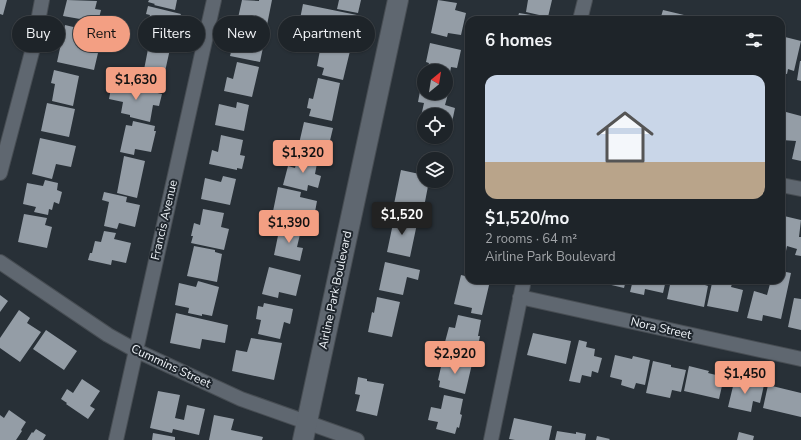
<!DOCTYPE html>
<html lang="en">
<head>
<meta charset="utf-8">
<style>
  :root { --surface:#1e2429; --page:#262c31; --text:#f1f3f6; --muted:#a1a4a8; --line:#3c4146; --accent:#f39f83 }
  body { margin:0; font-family:"Nunito Sans",sans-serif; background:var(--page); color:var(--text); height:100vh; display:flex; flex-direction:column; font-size:15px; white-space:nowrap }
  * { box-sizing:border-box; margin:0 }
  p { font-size:13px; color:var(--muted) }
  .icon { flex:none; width:22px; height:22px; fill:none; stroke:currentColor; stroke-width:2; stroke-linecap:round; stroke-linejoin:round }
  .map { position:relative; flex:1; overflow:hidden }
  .panel { position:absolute; left:465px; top:16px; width:320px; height:268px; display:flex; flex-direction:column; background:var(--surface); border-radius:12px; box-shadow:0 1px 3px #0004,0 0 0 1px var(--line) }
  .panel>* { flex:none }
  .hud { position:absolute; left:12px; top:16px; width:380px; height:36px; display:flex; gap:8px }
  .needle { width:26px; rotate:30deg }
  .tools { position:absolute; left:417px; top:64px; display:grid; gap:8px }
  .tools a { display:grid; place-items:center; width:36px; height:36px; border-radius:50%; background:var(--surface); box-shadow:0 1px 3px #0004,0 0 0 1px var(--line); font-size:20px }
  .price { position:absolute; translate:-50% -34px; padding:0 9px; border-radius:4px; background:var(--accent); color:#111; font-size:13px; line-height:26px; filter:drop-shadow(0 1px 2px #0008) }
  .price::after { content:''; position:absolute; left:50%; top:24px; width:12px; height:9px; margin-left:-6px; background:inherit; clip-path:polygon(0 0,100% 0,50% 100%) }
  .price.selected { background:#222; color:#fff }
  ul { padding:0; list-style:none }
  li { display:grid; align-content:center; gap:8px; height:212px; padding:0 20px }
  li span { display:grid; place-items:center; height:124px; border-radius:12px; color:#555 }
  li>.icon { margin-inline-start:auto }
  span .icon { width:72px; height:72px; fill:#fffc; stroke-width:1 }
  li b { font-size:17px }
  h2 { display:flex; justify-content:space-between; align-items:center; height:48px; padding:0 20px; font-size:17px }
  .tag { padding:0 14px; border-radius:18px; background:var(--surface); box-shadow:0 1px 3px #0004,0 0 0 1px var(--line); font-size:14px; line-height:36px }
  .tag.selected { background:var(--accent); color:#111 }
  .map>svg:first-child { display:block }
</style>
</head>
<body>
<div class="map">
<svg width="801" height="440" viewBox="0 0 801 440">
  <rect width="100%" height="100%" fill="#283037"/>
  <!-- building -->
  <path fill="#949da6" d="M0 0H7L3 15 0 14Z
    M67 0 97 1 95 9 101 10 98 22 93 21 91 28 78 25 80 19 63 16Z
    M149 0H177L175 10 154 5 155 4 148 2Z
    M242 0 259 1V0H272L266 30 253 27 254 22 238 18Z
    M339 0H361L358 13 337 9Z
    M438 0 457 3 455 10 466 13 461 35 448 33 447 37 431 33Z
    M528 0H552L548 17 526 12Z
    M303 4 357 15 351 42 334 38 333 45 319 42 323 23 300 19Z
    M148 6 181 14 179 18 181 19 176 40 160 36 158 43 144 39 150 15 146 14Z
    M663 10 684 15 683 20H660Z
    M519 13 531 15 530 20H517Z
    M65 25 86 30 83 43 97 46 96 52 98 53 94 70 57 62Z
    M237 27 266 33 260 62 230 56Z
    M781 36 801 41 794 71 788 69 787 74 781 73Z
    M430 43 461 50 457 68 451 67 448 84 446 83V71H427L429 63 426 62Z
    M149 44 170 49 162 85 142 80Z
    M321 45 350 51 343 80 322 75 324 68 317 66Z
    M800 61H801V81L797 80Z
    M237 62 259 67 252 97 224 91 227 77 233 79Z
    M54 70 79 76 73 106 52 101 55 84 51 83Z
    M318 78 340 83 332 121 309 116 311 109 307 108 309 98 313 99Z
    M112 83 162 94 159 106 153 105 150 122 130 117V115L121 113 123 102 109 99Z
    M421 86 424 87V93L448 94 445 105 455 108 451 127 446 126V115H424V122L420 121 424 103 418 102Z
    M237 102 249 105 244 131 215 125 219 104 236 108Z
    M47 103 75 109 69 137 41 131Z
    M786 112 801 116V161L792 159 796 141 782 140V138H781Z
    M133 121 155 126 154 131H156L151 152 135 149 134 155 120 152 126 125 132 126Z
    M304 122 333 128 328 149 312 145 311 151 298 148Z
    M221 135 243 140 240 155 245 156 242 169 237 168V170L209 164 212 150 218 152Z
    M40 138 76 146 71 167 56 164 52 179 32 174Z
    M299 153 318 158 315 174 321 176 318 188 308 185 307 191 283 185 288 166 295 168Z
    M124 156 145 161 137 198 117 193Z
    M401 170 424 175V181H429L424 207 407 203 406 207 394 204Z
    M223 176 236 179 230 205 201 199 205 178 221 182Z
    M45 180 58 183 57 190 62 192 59 204 54 202 52 210 49 209 48 215 34 212 36 207 23 204 27 183 43 186Z
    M278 187 301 192 300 197 317 201 313 223 296 219 295 225 271 221Z
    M104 192 127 197 126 202 140 205 135 227 119 223 117 229 104 226 109 202 102 200Z
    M203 209 224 213 221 227 229 229 224 250 191 243 193 236H191L194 223 200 225Z
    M24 214 47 218 45 225 52 227 47 248 18 242Z
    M395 214 418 219 410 257 387 252Z
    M784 216 801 220 799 237H801V256L795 255 797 249 787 246 786 251 781 250V229Z
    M280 226 301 230 297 247 303 248 300 261 274 255Z
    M104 231 116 233 114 239 131 243 126 263 112 260 111 265 88 260 90 253H92L95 241 101 242Z
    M194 246 215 250V252L222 254 217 282 187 276Z
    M468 258H469V272H465Z
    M385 262 420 270 418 280 407 277 403 295 379 290Z
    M269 267 301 275 296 296 279 292 278 298 262 294Z
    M781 271 791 273 781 319 763 315 762 321 747 318 754 291 767 295 771 280H781Z
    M461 275 469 277V280L490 281 482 315 471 313 472 308 454 304Z
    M601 280H626L624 288 603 283 604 281Z
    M633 280H666L663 293 645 289 644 295 630 292Z
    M671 280H703L702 284 708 286 704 307 667 299Z
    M715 280 732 284 731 287 743 290 738 312 707 306 712 283 714 284Z
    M198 281 219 287 212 316 202 314V316L188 313 189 308 175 305 179 283 196 287Z
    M0 295 8 301 0 312Z
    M377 297 400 302 392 337 368 332 372 312 374 313Z
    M794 298 801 299V330L788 327Z
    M264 303 293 309 290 324 284 322 280 339 258 334 261 320 256 319 258 306 263 307Z
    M19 310 30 318 27 323 41 332 20 362 0 348V338Z
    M176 313 228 325 225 343 202 339 200 349 170 343Z
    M458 315 481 320 478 336H480L476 356 451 350 452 344 445 342 449 327 455 328Z
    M46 330 77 351 64 370 33 349Z
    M533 333 571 341 566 364 527 355Z
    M251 338 282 343 274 380 232 371 236 350 247 352Z
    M579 340 587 342 586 347 595 349 594 356 602 358 598 373 592 371 591 377 582 375 580 383 569 381Z
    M615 355 632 359 633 356 650 360 645 385 636 383 634 389 621 385 622 380 610 377Z
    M443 358 472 364 465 394 439 387 440 381 438 380Z
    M653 361 671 365V367L686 370 681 392 672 390 670 398 646 393Z
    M689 366 709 371 708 373 724 377 719 399 684 391Z
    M358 377 367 379V381L384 384 377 416 356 411 360 395 355 394Z
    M735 378 764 385 760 403 753 401 751 412 728 407Z
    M82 379 100 391 90 406 95 409 88 419 66 404 67 403 61 399 67 389 73 393Z
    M768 385 801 393V417L763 408Z
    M158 391 180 395 175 418 184 420 187 405 205 409 199 435 173 429 172 433 150 428Z
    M444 395 463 399 460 414 462 415 459 428 457 427 455 434 436 429 438 422 428 420 431 407 441 409Z
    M9 410 26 422 21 430 22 431 16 440H0V415L4 418Z
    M214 415 234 419 231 430 263 437 262 440H209Z
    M514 418 552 426 549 440H515L509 439Z
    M36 429 46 435 43 440H27L32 432 33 433Z
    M557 431 576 434V432L586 434 585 440H555Z
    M739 432 754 436 753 440H737Z
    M153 433 175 437V440H152Z
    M597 436 610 439 609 440H596Z"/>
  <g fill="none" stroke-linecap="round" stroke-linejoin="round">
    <defs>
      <path id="street" d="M580 20 585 0
        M0 173 33 48 42 0
        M781 185 801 189
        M0 262 108 335 135 350 241 399 357 440
        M520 297 801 359
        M116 440 214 0
        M491 440 524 280"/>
      <path id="secondary" d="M303 440 398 0"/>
    </defs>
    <!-- street casing -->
    <use href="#street" stroke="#474d53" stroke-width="16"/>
    <!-- secondary casing -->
    <use href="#secondary" stroke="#474d53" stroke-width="22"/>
    <!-- street -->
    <use href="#street" stroke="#5f6770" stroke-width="14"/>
    <!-- secondary -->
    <use href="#secondary" stroke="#5f6770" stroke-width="20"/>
  </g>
  <g text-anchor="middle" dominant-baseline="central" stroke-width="4" stroke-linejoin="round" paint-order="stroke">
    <!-- street labels -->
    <g font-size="12" fill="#f0f5fa" stroke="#1f262d">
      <text transform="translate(164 220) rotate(-77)">Francis Avenue</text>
      <text transform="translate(335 290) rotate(-78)">Airline Park Boulevard</text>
      <text transform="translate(661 328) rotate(13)">Nora Street</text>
      <text transform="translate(171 366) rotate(25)">Cummins Street</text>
    </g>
  </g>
</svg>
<div class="tools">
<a><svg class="needle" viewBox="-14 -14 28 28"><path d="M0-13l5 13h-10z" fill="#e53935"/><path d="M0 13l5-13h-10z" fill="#a1a4a8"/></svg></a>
<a><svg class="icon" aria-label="locate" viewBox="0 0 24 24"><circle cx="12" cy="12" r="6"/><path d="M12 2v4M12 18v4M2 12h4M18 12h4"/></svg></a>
<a><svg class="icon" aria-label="layers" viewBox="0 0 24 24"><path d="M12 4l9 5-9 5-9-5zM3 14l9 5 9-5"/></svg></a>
</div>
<b class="price" style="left:136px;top:101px">$1,630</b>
<b class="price" style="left:303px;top:174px">$1,320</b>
<b class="price selected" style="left:402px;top:236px">$1,520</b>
<b class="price" style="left:289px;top:244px">$1,390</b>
<b class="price" style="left:455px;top:375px">$2,920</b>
<b class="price" style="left:745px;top:395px">$1,450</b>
<div class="hud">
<a class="tag">Buy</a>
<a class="tag selected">Rent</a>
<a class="tag">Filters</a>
<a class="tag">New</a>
<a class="tag">Apartment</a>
</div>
<section class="panel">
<h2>6 homes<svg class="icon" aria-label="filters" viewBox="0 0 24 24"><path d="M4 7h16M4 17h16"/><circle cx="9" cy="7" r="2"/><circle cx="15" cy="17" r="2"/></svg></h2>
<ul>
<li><span style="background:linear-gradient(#c9d6e8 70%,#b9a48a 0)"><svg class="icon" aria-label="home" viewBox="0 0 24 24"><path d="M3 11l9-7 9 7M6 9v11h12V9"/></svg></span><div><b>$1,520/mo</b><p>2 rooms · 64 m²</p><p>Airline Park Boulevard</p></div></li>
</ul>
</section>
</div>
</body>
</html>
